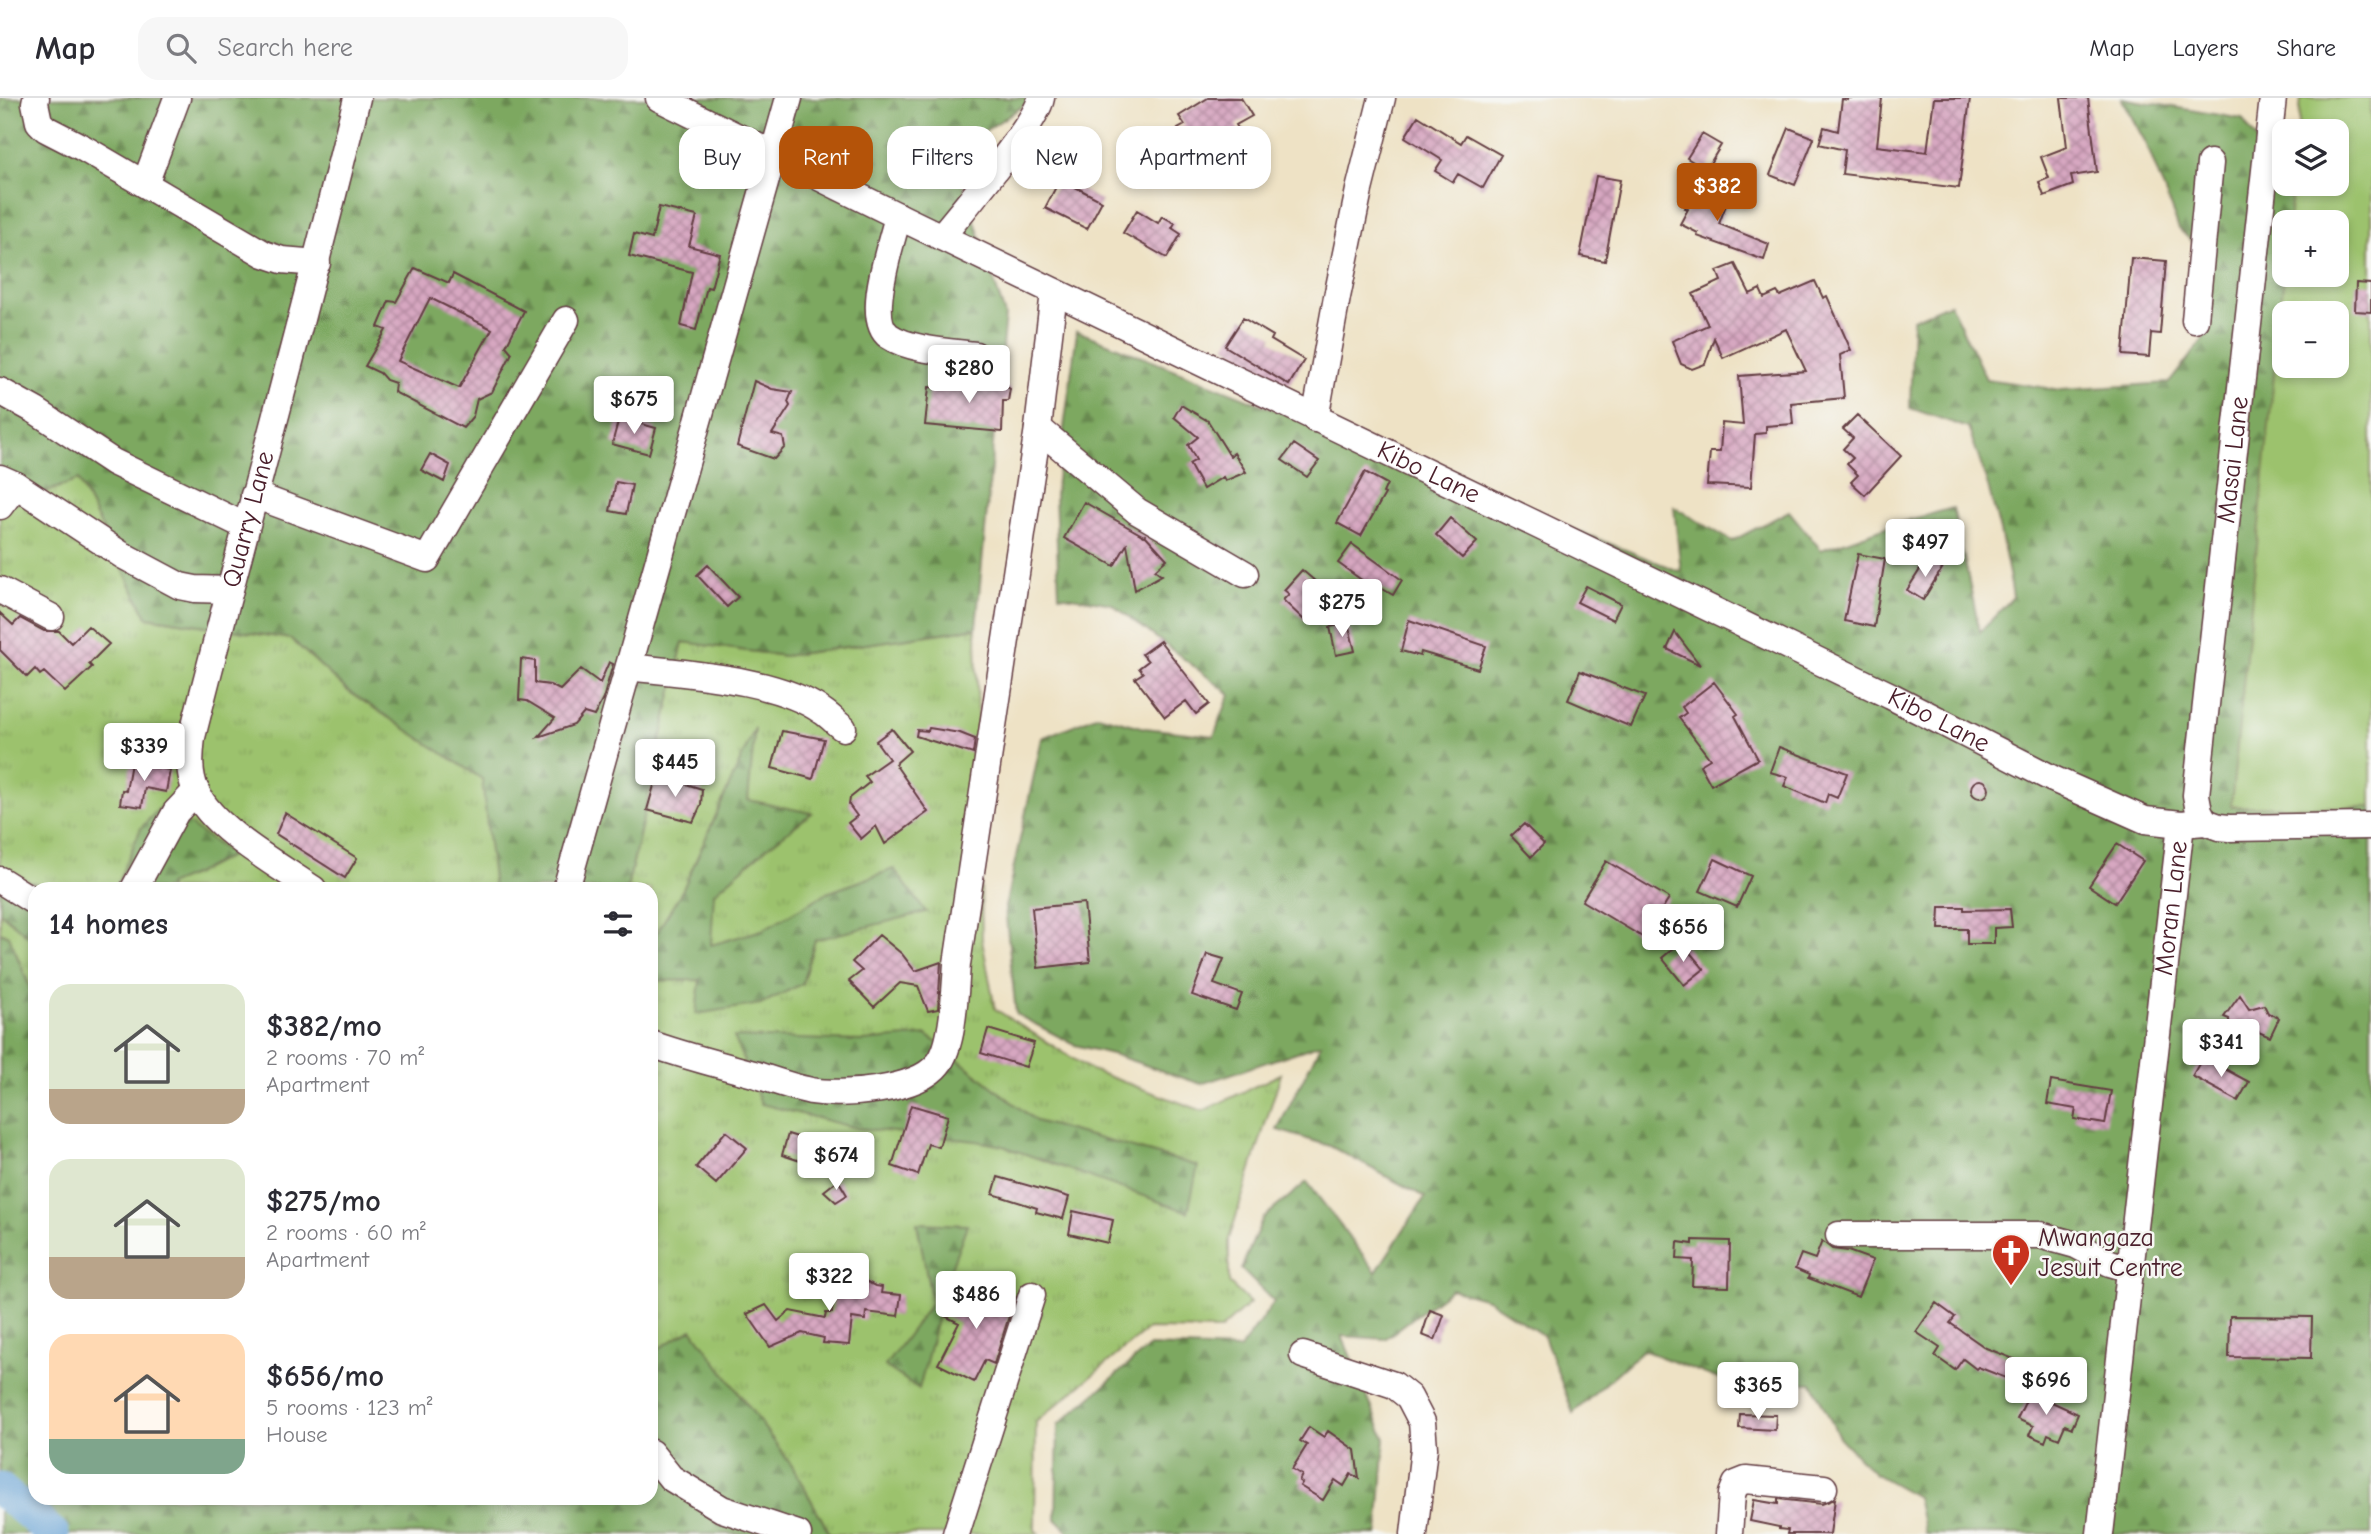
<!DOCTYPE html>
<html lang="en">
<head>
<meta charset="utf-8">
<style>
  :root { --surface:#fff; --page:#f7f7f7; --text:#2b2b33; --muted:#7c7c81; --line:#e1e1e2; --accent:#b45309 }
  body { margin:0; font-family:"Comic Neue",sans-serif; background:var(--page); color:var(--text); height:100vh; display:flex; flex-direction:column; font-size:26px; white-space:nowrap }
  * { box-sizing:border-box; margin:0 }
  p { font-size:23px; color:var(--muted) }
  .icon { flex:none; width:38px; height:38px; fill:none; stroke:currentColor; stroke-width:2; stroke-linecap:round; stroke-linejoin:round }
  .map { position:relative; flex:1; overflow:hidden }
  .panel { position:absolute; left:28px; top:784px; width:630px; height:623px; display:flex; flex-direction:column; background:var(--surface); border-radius:21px; box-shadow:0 4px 10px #0003 }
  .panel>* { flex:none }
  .banner { position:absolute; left:679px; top:28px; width:665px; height:63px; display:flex; gap:14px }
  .fabs { position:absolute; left:2272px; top:21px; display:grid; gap:14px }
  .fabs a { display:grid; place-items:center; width:77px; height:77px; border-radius:14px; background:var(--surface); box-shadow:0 4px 10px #0003; font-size:35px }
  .price { position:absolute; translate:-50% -60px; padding:0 16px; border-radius:7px; background:#fff; color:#222; font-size:23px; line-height:46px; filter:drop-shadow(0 2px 4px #0008) }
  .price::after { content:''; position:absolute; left:50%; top:42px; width:21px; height:16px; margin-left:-10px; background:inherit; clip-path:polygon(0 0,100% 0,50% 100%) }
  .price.selected { background:var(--accent); color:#fff }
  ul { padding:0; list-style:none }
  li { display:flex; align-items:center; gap:21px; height:175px; padding:0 21px }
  li span { display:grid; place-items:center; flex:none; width:196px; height:140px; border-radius:21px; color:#555 }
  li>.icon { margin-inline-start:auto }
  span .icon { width:84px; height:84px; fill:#fffc; stroke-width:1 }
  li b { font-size:30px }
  h2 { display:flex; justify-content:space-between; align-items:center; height:84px; padding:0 21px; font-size:30px }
  .pill { padding:0 24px; border-radius:21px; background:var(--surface); box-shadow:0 4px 10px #0003; font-size:24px; line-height:63px }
  .pill.selected { background:var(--accent); color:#fff }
  header { display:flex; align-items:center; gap:42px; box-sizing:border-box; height:98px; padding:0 35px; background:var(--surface); border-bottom:2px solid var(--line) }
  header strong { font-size:33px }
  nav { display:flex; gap:38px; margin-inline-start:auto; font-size:24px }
  .search { width:490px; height:63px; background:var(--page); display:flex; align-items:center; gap:18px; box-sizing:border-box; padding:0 24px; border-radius:21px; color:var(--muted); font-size:26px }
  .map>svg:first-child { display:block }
</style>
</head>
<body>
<header>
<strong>Map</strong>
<div class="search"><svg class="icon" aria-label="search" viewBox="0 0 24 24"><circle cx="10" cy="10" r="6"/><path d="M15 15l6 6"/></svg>Search here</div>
<nav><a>Map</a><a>Layers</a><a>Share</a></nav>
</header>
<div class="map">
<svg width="2371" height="1436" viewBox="0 0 2371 1436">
  <defs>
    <pattern id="grass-tufts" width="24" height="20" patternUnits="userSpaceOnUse" patternTransform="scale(1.75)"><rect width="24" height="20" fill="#9cc26d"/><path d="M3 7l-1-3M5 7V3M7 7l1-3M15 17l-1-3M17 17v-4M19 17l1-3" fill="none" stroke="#88a65f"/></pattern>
    <pattern id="forest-firs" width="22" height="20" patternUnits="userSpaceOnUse" patternTransform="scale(1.75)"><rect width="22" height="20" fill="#7da860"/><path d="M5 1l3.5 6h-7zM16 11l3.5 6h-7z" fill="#68884f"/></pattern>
    <pattern id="building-cross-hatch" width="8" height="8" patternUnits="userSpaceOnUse" patternTransform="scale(1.75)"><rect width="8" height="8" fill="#d7a7c1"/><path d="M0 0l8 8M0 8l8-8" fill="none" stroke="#b0879d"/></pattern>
  </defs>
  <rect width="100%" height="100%" fill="#f6f6f2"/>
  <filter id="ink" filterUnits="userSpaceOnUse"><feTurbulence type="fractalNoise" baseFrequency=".0143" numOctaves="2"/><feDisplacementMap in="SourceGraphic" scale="14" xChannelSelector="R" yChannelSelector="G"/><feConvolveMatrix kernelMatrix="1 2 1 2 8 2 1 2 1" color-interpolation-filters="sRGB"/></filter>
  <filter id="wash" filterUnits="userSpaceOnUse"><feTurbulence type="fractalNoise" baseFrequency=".00686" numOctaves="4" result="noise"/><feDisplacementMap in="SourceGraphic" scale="28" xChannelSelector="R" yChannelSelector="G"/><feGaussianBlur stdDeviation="1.57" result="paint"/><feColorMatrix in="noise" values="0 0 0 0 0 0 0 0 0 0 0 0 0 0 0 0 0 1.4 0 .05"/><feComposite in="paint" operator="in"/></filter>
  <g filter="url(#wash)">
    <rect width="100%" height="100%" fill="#eee2c5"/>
    <!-- grass -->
    <path fill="url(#grass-tufts)" stroke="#73704c" stroke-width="2" d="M78 382 147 519 291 541 348 593 483 681 494 791H35V902L9 838 0 834V411Z
      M976 530 982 842 995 911 1091 972 1203 1013 1281 976 1229 1141V1185L1250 1205 1220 1232 1148 1231 1036 1324 1035 1432 1039 1436H830L792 1368 692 1231 651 1255V791H627L683 544 784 558Z"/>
    <!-- forest -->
    <path fill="url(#forest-firs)" stroke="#646446" stroke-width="2" d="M0 0H1035L953 54 1005 217 976 530 784 558 683 544 627 791H494L482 681 348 593 291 541 147 519 78 382 0 411Z
      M2121 0 2242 21 2284 79V86H2288L2316 124H2284V177H2336L2371 132 2336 214 2284 215V268H2336L2371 322V1436H1925L1917 1399 1874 1375 1839 1339 1812 1285H1729L1643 1252 1573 1315 1544 1238 1487 1201 1451 1191 1385 1241 1342 1238 1385 1341 1378 1436H1071L1056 1421 1058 1327 1150 1248 1240 1251 1274 1204 1241 1171 1263 1120 1307 1084 1376 1174 1425 1099 1330 1048 1277 1032 1321 946 1201 986 1115 957 1075 947 1016 916 1005 809 1042 640 1098 617 1145 630 1214 638 1230 596 1112 506 1059 497 1055 397 1077 233 1681 474 1674 409 1732 443 1789 413 1821 452 1895 426 1953 410 1980 534 2013 499C2003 438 1990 388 1968 330L1910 310 1913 221 1950 205 1986 281 2061 292 2169 285 2211 231 2205 156 2179 131 2146 45Z
      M755 630 748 702 812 715 770 747 714 795 711 847 762 832 827 795 894 771 926 814 815 842 802 886 761 906 696 916 700 882 651 883V839L656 836 683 791Z
      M162 707 232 757 195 776 168 787 169 791H115L141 730Z
      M0 772 50 791H35V844L0 814Z
      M0 834 9 838 35 902V1400H651V1255L692 1231 792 1368 830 1436H0Z
      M927 937 1036 1023 1198 1068 1188 1114 1003 1048 976 1043 856 1030 761 1006 734 939 863 943Z
      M917 1125 967 1127 949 1175 919 1291 885 1268 932 1204Z"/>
    <!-- garden -->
    <path fill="#9cc26d" stroke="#73704c" stroke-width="2" fill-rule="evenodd" d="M2301 0H2371V709L2231 708 2284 177H2336V124H2289L2293 86H2336V33H2298ZM2284 215H2336V268H2284Z"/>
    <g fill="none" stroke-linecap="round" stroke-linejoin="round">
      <!-- river -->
      <path stroke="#65a1d6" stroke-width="33" d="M0 1391 53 1436"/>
    </g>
    <g id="blocks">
      <!-- building -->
      <path fill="url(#building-cross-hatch)" fill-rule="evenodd" d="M1208 0H1241L1252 18 1236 27 1240 34 1217 48 1213 40 1198 49 1194 43 1187 47 1178 31 1185 27 1179 18Z
        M1848 0H1882L1877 48 1927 54 1934 0H1970L1959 90 1842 76 1845 52 1819 46 1824 29 1838 33 1842 1 1848 2Z
        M2061 0H2088L2097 74 2071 78 2073 87 2044 98 2039 84 2049 80 2041 59 2067 49Z
        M1418 18 1461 45 1466 37 1501 57 1483 90 1458 76 1453 84 1435 73 1442 62 1405 39Z
        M1789 30 1814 40 1795 87 1770 77Z
        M1702 36 1721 47 1706 72 1687 60Z
        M1596 78 1620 82 1605 163 1580 158Z
        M1060 81 1102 103 1087 131 1045 110Z
        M1689 85 1723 99 1722 102 1727 104 1719 126 1769 146 1764 162 1697 138 1698 135 1680 126 1688 111 1685 110 1688 104 1682 101Z
        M659 109 697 118 689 148 720 156 711 190 707 189 696 232 681 228 692 174 629 158 634 136 652 141Z
        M1137 112 1158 125 1162 118 1175 125 1172 130 1181 136 1167 160 1123 135Z
        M2131 160 2166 163 2160 236 2151 235 2149 259 2123 257Z
        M1735 166 1750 196 1760 191 1764 200 1777 194 1780 198 1815 183 1823 200 1827 198 1851 252 1840 257 1844 300 1791 305 1793 326 1766 328V335L1755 336 1751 389 1707 387 1710 354H1720L1722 325 1743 327 1739 278 1806 273 1786 231 1723 260 1714 240 1705 266 1692 271 1681 266 1672 243 1708 227 1693 196 1721 183 1717 173Z
        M415 170 449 185 453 176 524 213 506 248 512 255 492 294 477 301 473 318 463 330 394 294 395 285 386 282 380 275 365 268 386 232 378 229 389 203 396 204ZM430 200 492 231 459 290 398 263Z
        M2356 185 2371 186V214L2355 213Z
        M1243 220 1273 238 1271 242 1304 262 1289 287 1225 248Z
        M966 279 1003 282V286L1010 291 1008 303H1003L1002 334 925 327 929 289 955 291 956 287 965 286Z
        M754 283 772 291 792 294 788 304 790 308 772 336 783 339 785 349 774 361 737 348Z
        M1181 307 1208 323 1230 358 1234 355 1246 374 1225 383 1223 379 1203 391 1189 366 1196 362 1188 347 1198 339 1174 319Z
        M1857 317 1901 358 1865 397 1851 384 1858 377 1847 366 1853 360 1843 351 1853 340 1843 331Z
        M619 320 656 330 649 356 612 346Z
        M1294 346 1319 363 1307 379 1282 362Z
        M430 356 450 367 444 384 421 372Z
        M1365 374 1387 386 1383 395 1385 396 1361 438 1337 425Z
        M616 384 632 387 626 416 610 413Z
        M1084 404 1144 438 1145 437 1167 461 1155 472 1162 477 1135 492 1127 446 1114 468 1064 440Z
        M1450 420 1477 444 1462 460 1436 437Z
        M1352 446 1402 482 1393 497 1372 485 1370 488 1338 465Z
        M1858 456 1885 461 1874 529 1844 523Z
        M1928 459 1943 469 1923 502 1907 492Z
        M708 467 738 499 727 509 697 477Z
        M1302 472 1335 500 1317 520 1310 514 1304 522 1283 502 1289 496 1284 492Z
        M1586 488 1621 506 1613 522 1577 504Z
        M0 515 13 527 20 520 44 533H59L71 545 88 528 109 546 89 566 92 569 65 594 44 574 40 577 35 571 27 579 0 552Z
        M1409 522 1486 548 1478 571 1421 554 1420 558 1401 553Z
        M1348 525 1355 553 1336 557 1330 529Z
        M1675 534 1700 567 1667 551Z
        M1160 543 1209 606 1196 616 1186 603 1165 619 1135 580 1143 575 1139 570 1148 563 1142 556Z
        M521 561 535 563V585L550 587 560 592 581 571 600 585 609 564 613 566 603 601 594 618 584 615 574 627 538 639 555 620 527 603 519 602Z
        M1580 573 1645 598 1631 629 1568 602Z
        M1714 584 1738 616 1735 618 1758 661 1711 687 1700 667 1710 661 1679 620 1686 615 1682 609Z
        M929 630 960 635 975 641 973 656 916 638 917 632 928 633Z
        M892 631 910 653 895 666 928 714 885 746 876 728 861 741 848 725 857 718 849 707 850 700 870 684 865 678 889 661 876 643Z
        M782 633 824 641 813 681 772 670Z
        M1779 649 1847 675 1837 700 1828 696 1825 705 1784 688 1788 679 1770 674Z
        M131 665 170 672 166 694 145 690 142 709 120 706 122 692 126 693Z
        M657 677 702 691 701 707 693 724 647 712Z
        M1971 691a9 9 0 1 1 18 0a9 9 0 1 1-18 0Z
        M285 715 357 760 345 780 276 736Z
        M1524 726 1544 746 1531 759 1511 738Z
        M2117 746 2143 763 2115 805 2089 788Z
        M1715 761 1751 778 1737 809 1700 793Z
        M1606 763 1669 800 1644 840 1582 803Z
        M1084 805 1090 864 1038 870 1032 810Z
        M1940 809H1964V812L2010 811 2012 829 1994 830V846H1967V831H1939Z
        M879 837 902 856 915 873 941 864 938 911 928 913 918 888 900 885 874 909 849 883 862 873 852 864Z
        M1681 844 1704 871 1684 887 1662 860Z
        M1207 856 1224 861 1214 886 1242 896 1236 912 1192 897Z
        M2240 897 2249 911 2264 907 2268 915 2279 920 2270 939 2247 929 2231 957 2229 921 2224 919Z
        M988 931 1034 945 1026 969 981 955Z
        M2203 959 2249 984 2238 1003 2192 978Z
        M2051 983 2111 993 2105 1026 2074 1021 2076 1011 2047 1006Z
        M911 1007 948 1018 939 1049 928 1046 918 1077 892 1068Z
        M726 1033 747 1050 716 1086 696 1069Z
        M788 1036 835 1051 828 1072 782 1057Z
        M998 1079 1069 1099 1063 1121 1036 1114 1037 1110 993 1096Z
        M838 1082 847 1097 836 1104 824 1093Z
        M1073 1113 1113 1122 1108 1145 1069 1136Z
        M1693 1142 1730 1143 1729 1189 1692 1188 1693 1162 1677 1161 1678 1144 1693 1146Z
        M1822 1143 1832 1151 1848 1153 1873 1162 1858 1199 1808 1180 1809 1177 1795 1171 1801 1156 1815 1161Z
        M837 1168 875 1188 882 1189 881 1195 901 1197 898 1218 866 1214 865 1222 852 1220 849 1247 823 1245 824 1240 802 1235 770 1249 747 1216 766 1207 778 1223 790 1213 825 1220 826 1215H832Z
        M994 1189 1015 1199 994 1266 985 1262 974 1284 938 1266 959 1225 945 1218 959 1190 987 1204Z
        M1936 1205 1955 1219 1950 1225 1963 1234 1986 1250 2019 1263 2011 1282 1978 1269 1976 1271 1963 1261 1955 1272 1935 1258 1940 1250 1916 1234Z
        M1430 1212 1444 1217 1435 1242 1422 1237Z
        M2230 1218 2312 1219 2311 1260 2229 1259Z
        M2030 1294 2078 1316 2072 1330 2065 1327 2059 1341 2048 1336 2045 1344 2029 1337 2033 1328 2017 1321Z
        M1740 1316 1776 1317 1775 1332 1739 1330Z
        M1309 1329 1324 1339 1328 1333 1355 1352 1359 1380 1351 1376 1344 1388 1335 1382 1323 1402 1300 1388 1302 1385 1299 1383 1302 1377 1292 1371 1307 1347 1300 1343Z
        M1778 1401 1822 1406 1835 1401 1830 1436H1787L1788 1432 1779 1431V1429L1750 1423 1754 1402 1778 1406Z"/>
    </g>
  </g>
  <g filter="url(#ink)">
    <use href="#blocks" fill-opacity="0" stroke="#633c42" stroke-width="2"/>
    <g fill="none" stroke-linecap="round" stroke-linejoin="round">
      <defs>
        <g id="minor">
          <path d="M36 0 35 5 39 24 46 31 83 50 264 156 282 162 317 165"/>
          <path id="s1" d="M659 0 898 118 1891 598 2053 681 2145 722 2181 726 2205 724 2219 729 2229 730 2371 728"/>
          <path d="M145 86 177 0"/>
          <path d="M898 118C892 145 864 220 889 238 909 252 951 254 975 257"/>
          <path d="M941 139C961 114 1037 25 1041 0"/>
          <path d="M2195 222 2210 65"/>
          <path d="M0 293 36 313 113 364 245 428"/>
          <path d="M1315 321 1337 199 1359 92 1382 0"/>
          <path d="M1038 330 1137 413 1245 476"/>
          <path d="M0 380 16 387 122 457 180 488 195 491 229 492"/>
          <path d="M254 397 427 461 566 222"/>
          <path d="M0 408 16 387"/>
          <path d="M0 492 51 519"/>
          <path d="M629 569C686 576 775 580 822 613 830 618 836 625 843 630"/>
          <path id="s2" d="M2205 724 2199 713 2196 697 2273 0"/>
          <path d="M0 782 35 804"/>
          <path d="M134 791 176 714 196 693"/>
          <path id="s3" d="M313 791C280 768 211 730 196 693 188 675 190 657 192 639 246 425 305 214 357 0"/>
          <path d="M566 791 789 0"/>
          <path d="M651 946C685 958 720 967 754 976 772 982 792 989 811 993 843 998 917 993 938 966 954 947 955 891 957 866L1038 330 1054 194"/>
          <path d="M1839 1137H2040L2076 1147 2110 1165 2131 1171"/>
          <path d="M1303 1257 1394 1287 1409 1299 1422 1324 1424 1350 1414 1436"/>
          <path d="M651 1355 671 1380 722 1411 798 1436"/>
          <path d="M956 1436 1032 1197"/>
          <path d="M1729 1436 1732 1396 1736 1386 1746 1382 1824 1390"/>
          <path id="s4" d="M2100 1436 2181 726"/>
        </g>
      </defs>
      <!-- minor casing -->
      <use href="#minor" stroke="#633c42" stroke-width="29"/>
      <!-- minor -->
      <use href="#minor" stroke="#fff" stroke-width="26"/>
    </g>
  </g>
  <!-- icons -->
  <defs>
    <symbol id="church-pin" viewBox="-11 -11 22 30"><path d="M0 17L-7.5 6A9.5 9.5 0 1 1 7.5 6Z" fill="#c8321e" stroke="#f6f6f2"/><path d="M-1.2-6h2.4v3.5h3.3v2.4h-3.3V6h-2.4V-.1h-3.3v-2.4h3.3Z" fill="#fff"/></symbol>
  </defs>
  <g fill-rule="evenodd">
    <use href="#church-pin" x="1989" y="1133" width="44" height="60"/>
  </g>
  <g text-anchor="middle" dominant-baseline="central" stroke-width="5" stroke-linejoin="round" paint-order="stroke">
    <!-- street labels -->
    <g font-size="26" fill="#4a1f2b" stroke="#f6f6f2">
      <text stroke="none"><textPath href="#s2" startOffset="366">Masai Lane</textPath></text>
      <text stroke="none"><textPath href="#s1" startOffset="856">Kibo Lane</textPath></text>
      <text stroke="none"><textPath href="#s3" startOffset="434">Quarry Lane</textPath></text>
      <text stroke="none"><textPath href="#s1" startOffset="1423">Kibo Lane</textPath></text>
      <text stroke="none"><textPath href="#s4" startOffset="630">Moran Lane</textPath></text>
    </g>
    <!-- poi labels -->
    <g font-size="26" fill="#4a1f2b" stroke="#f6f6f2" text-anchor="start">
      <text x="2038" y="1140">Mwangaza<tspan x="2038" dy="30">Jesuit Centre</tspan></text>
    </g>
  </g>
</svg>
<div class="fabs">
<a><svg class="icon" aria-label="layers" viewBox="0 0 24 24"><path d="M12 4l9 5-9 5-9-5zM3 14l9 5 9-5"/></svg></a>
<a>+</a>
<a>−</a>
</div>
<b class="price selected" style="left:1717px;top:125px">$382</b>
<b class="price" style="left:969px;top:307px">$280</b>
<b class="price" style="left:634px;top:338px">$675</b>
<b class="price" style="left:1925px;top:481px">$497</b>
<b class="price" style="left:1342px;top:541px">$275</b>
<b class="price" style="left:144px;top:685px">$339</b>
<b class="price" style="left:675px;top:701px">$445</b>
<b class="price" style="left:1683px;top:866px">$656</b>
<b class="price" style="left:2221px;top:981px">$341</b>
<b class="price" style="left:836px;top:1094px">$674</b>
<b class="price" style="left:829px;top:1215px">$322</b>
<b class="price" style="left:976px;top:1233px">$486</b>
<b class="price" style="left:2046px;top:1319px">$696</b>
<b class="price" style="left:1758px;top:1324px">$365</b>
<div class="banner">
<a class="pill">Buy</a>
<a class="pill selected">Rent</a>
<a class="pill">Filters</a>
<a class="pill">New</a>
<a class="pill">Apartment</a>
</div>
<section class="panel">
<h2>14 homes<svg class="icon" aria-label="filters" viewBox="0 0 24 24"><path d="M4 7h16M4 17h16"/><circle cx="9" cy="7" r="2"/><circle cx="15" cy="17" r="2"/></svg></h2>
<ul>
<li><span style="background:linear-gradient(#dfe7d0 75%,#b9a48a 0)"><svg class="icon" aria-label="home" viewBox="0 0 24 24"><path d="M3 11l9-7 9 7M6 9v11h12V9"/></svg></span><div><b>$382/mo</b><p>2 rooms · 70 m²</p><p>Apartment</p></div></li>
<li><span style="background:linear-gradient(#dfe7d0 70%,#b9a48a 0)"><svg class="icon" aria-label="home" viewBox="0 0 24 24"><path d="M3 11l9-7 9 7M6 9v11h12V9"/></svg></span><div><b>$275/mo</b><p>2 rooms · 60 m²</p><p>Apartment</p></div></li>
<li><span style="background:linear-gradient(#ffd9b3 75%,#7fa58c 0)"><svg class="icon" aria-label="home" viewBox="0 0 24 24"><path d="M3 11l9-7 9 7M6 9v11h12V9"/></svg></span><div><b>$656/mo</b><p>5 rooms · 123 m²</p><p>House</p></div></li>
</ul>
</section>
</div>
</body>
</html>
